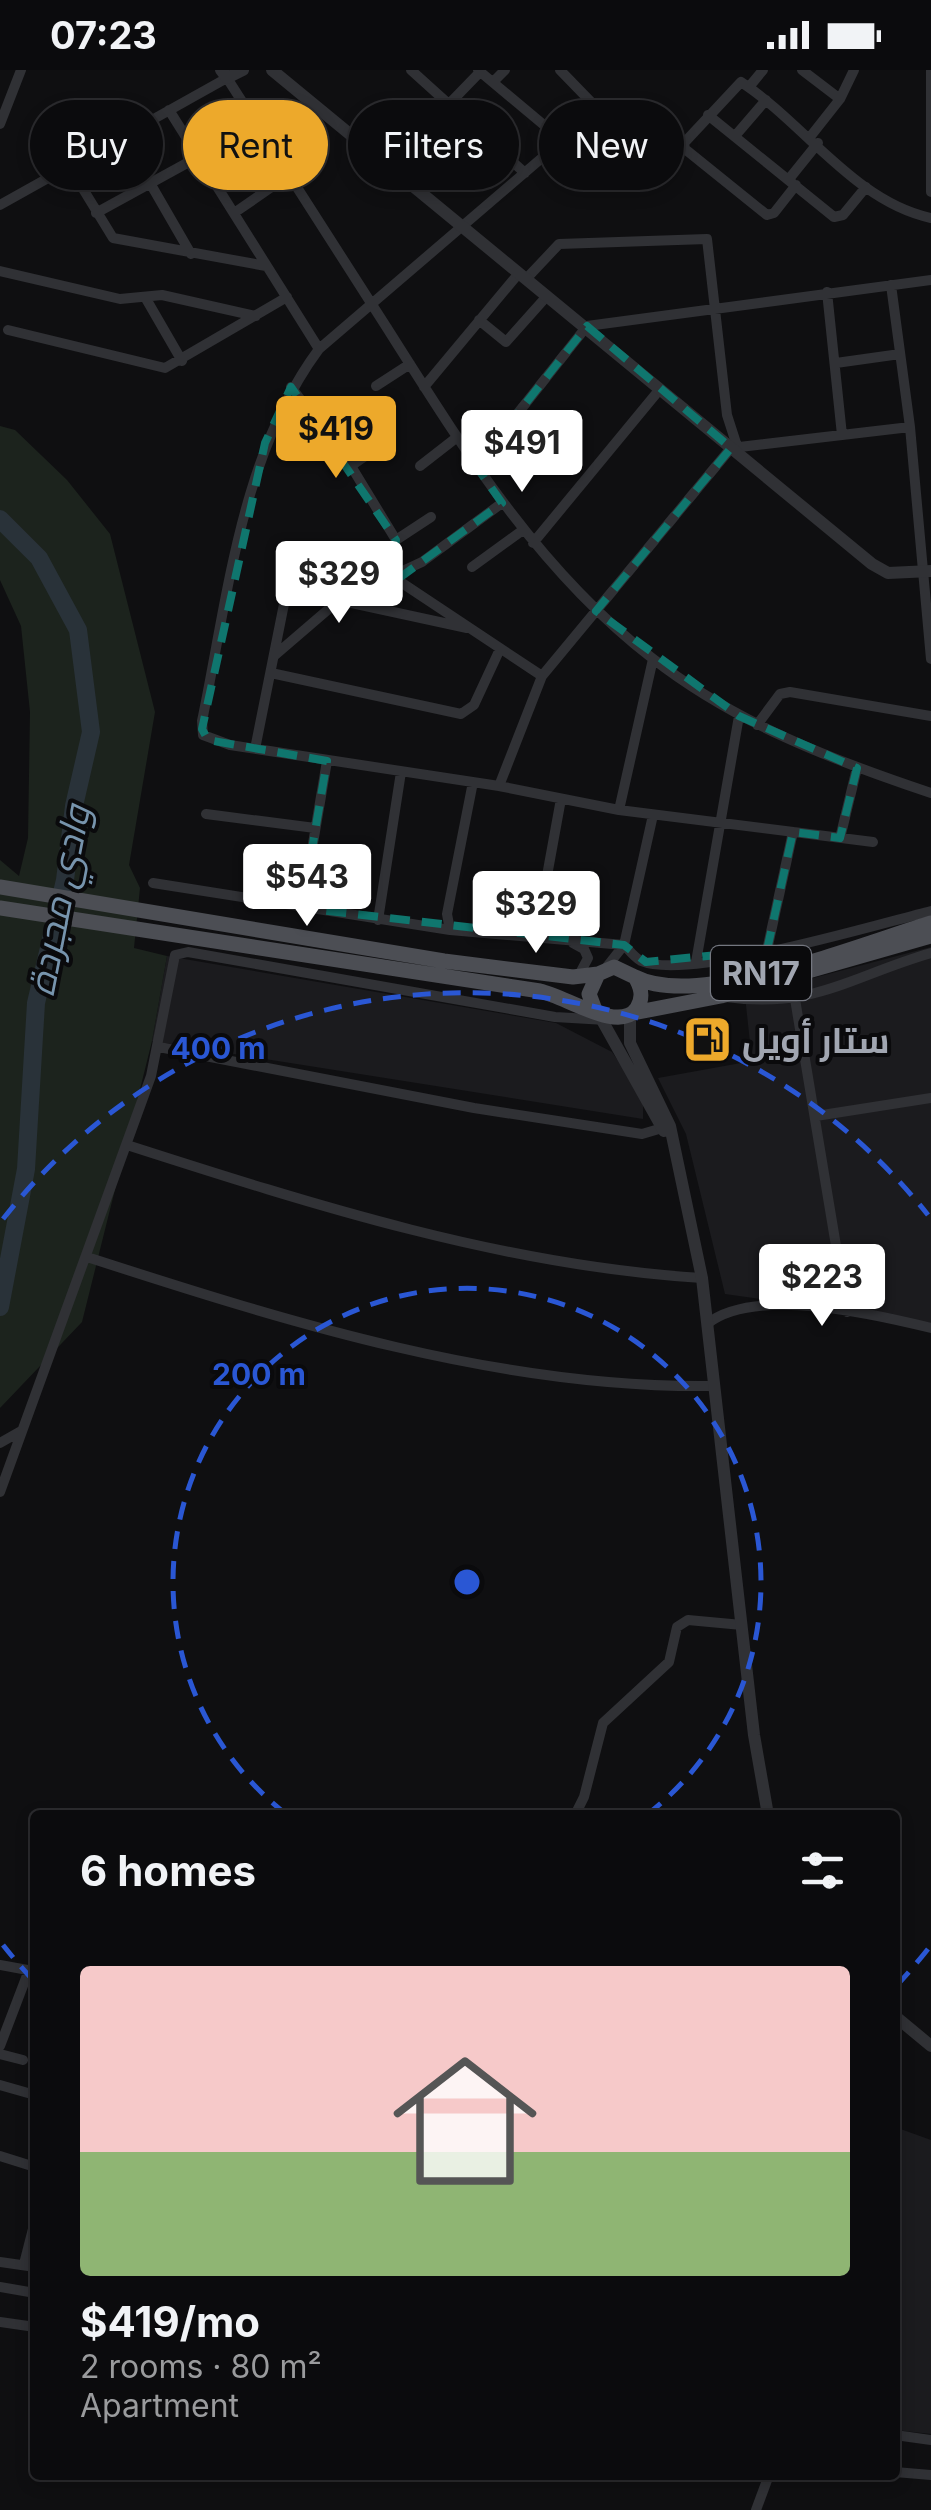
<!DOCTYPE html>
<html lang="en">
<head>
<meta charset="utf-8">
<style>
  :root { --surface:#0b0b0d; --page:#19191b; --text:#f1f3f6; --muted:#9a9b9d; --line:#2b2b2e; --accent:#eda92b }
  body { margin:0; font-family:Inter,Cairo,sans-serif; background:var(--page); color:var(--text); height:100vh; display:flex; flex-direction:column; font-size:38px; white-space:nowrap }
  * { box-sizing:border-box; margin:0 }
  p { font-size:32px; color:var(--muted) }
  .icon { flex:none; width:55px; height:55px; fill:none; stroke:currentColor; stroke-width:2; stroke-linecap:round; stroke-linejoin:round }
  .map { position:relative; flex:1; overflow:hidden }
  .panel { position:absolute; left:30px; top:1740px; width:870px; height:670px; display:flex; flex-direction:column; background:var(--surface); border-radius:10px; box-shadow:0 5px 15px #0003,0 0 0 2px var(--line) }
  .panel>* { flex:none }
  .guide { position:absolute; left:30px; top:30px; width:872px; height:90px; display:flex; gap:20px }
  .price { position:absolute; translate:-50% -85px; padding:0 22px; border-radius:10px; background:#fff; color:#222; font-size:32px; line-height:65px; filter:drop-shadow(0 2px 5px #0008) }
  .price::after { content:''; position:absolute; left:50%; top:60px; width:30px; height:22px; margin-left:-15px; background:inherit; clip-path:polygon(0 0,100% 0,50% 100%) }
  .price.active { background:var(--accent); color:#111 }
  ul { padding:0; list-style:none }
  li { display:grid; align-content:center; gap:20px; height:530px; padding:0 50px }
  li span { display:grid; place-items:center; height:310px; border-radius:10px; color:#555 }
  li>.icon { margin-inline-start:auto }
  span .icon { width:180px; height:180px; fill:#fffc; stroke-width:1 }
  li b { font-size:42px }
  h2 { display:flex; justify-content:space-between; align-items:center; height:120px; padding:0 50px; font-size:42px }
  .tag { padding:0 35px; border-radius:45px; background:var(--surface); box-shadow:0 5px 15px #0003,0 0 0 2px var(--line); font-size:35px; line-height:90px }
  .tag.active { background:var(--accent); color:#111 }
  .status { display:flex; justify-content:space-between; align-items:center; height:70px; padding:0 50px; background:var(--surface); direction:ltr }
  .status svg { height:28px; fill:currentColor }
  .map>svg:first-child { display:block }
</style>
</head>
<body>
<div class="status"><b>07:23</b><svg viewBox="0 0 49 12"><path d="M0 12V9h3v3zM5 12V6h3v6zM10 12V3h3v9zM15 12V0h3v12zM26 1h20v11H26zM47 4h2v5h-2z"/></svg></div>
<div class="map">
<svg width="931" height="2440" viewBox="0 0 931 2440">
  <rect width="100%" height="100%" fill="#0f0f11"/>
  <!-- built -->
  <path fill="#1b1b1e" d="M931 877V1253L725 1224 686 1064 658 1008 752 991 745 926Z
    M167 886 556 953 612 982 643 1027V1049L152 971Z
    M895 2057 931 2070V2364L895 2360Z"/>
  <!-- green -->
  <path fill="#1c231d" d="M0 356 15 360 67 410 110 464 155 642 129 795 140 818 134 878 167 886 152 971 82 1252 0 1338V790L19 806 28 768 30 642 21 556 0 510Z"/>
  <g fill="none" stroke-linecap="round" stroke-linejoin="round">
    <!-- river -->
    <path stroke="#293239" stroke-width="18" d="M0 449 39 488 78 560 91 662 74 736 65 810 36 933 26 1099 0 1237"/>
    <!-- minor -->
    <path stroke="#303135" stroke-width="10" d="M411 0 525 103
      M478 0 563 71
      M560 0 593 34 585 51 319 279C241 384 228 526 202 651L203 665 230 675 499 716 619 740 873 772
      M802 0 840 29
      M931 0V122
      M493 12 505 0
      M749 17 763 0
      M449 34 480 2
      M169 40 319 279
      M708 45 834 147 843 145 866 117
      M0 54 21 0
      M735 66 766 30
      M810 67 840 29 854 0
      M69 96 113 168 266 196
      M789 109 818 73
      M150 113 191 184
      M796 115 774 143 767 145 685 79 684 73 741 12C804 53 855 132 931 148
      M0 135 227 8C281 92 334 175 387 258 463 378 538 500 652 588 735 653 832 690 931 723
      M96 143 198 87
      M234 143 289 105
      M0 201 120 229 162 225 256 246
      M526 209 559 174 707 169 727 345 737 376
      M891 215 910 357 931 589
      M827 222 842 365
      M145 227 182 291
      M479 250 506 272 547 226
      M8 260 165 298 287 227
      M836 293 900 284
      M376 316 410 294
      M291 317 351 396 396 470 390 505
      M424 317 519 203
      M351 396 383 374
      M420 396 456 368
      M476 396 587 256 931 210
      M396 470 431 447
      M533 473 660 319
      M472 497 523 460
      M390 505 542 606
      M274 586 338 531 422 492 502 433
      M271 603 461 644 474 635 500 579
      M757 655 780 624 790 622 931 646
      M255 679 287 519 467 558
      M499 716 542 606 731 378 910 357
      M619 740 653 589
      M206 744 315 758
      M840 768 857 698
      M153 813 450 860 624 875C629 880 634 887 641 891 689 911 874 855 931 841
      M302 838 327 691
      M378 850 401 702
      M450 860 447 844 473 712
      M536 866 561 729
      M573 873 584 879 588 888 579 905
      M767 880 793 762
      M696 892 739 646
      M605 899 624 875 653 745
      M726 927C815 939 851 906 931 883
      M795 929 847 1242
      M159 977 474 1038 642 1064 669 1056
      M816 1046 931 1028
      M127 1075C314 1135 505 1196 702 1208
      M87 1187C288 1252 501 1319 714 1316
      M707 1254C755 1216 874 1244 931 1258
      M0 1373 21 1361
      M0 1422 151 1006 175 885 188 882 555 947 606 950
      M575 1745 584 1727 603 1653 669 1592 677 1557 688 1550 742 1555
      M0 1895 33 1901
      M0 1976 29 1900
      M0 1984 23 1990
      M0 2015 35 2025
      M0 2086 35 2097
      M0 2192 35 2197
      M24 2194 35 2151
      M0 2217 35 2223
      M0 2252 35 2257
      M895 2365 931 2370
      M895 2402 931 2405
      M756 2440 769 2405"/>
    <!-- tertiary -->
    <path stroke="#303135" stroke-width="12" d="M221 0 227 8 243 0
      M272 0 872 494 888 503 931 501
      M598 943 664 1061
      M630 945V973L670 1056 702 1208 754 1665 768 1745
      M895 1946 931 1976"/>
    <!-- primary -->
    <path stroke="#4c4e54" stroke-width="15" d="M0 817 444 891 573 907 598 904
      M0 838 540 921C567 927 620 964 637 938 644 927 641 917 635 907L614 897 598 904 589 924 595 940
      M635 907C698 940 862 874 931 853
      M633 943 721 926 931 866"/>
  </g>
  <!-- marked area -->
  <path fill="none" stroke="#0f766e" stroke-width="8" stroke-dasharray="20 12" stroke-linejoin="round" d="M587 256 731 378 596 541 739 646 857 698 840 768 793 762 767 880 646 892 624 875 302 838 327 691 208 670 202 659 265 373 291 317 396 470 387 517 502 433 476 396Z"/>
  <!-- distance rings -->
  <g fill="none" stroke="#2a57d4" stroke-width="5" stroke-dasharray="18 12">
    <path d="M286 1744A294 294 0 1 1 648 1744"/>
    <path d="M928 1879A589 589 0 0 1 898 1914M33 1910A589 589 0 0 1 3 1875M3 1149A589 589 0 0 1 928 1145"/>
  </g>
  <!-- icons -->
  <defs>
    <symbol id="fuel-square" viewBox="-11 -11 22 22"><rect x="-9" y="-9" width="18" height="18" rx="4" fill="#eda92b" stroke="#0a0a0c"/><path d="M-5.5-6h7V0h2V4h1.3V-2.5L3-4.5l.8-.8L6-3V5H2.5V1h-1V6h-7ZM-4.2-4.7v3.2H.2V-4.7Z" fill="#111"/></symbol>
  </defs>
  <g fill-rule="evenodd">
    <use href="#fuel-square" x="680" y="942" width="55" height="55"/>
  </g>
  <g text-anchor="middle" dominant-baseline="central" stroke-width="8" stroke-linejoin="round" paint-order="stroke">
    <!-- shield labels -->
    <rect fill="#0a0a0c" stroke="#747780" stroke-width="2.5" x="711" y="876" width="100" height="54" rx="8"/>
    <g font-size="32" font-weight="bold" fill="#a1a6b1">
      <text x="761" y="903">RN17</text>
    </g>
    <!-- poi labels -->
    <g font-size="35" font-weight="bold" fill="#a1a6b1" stroke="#0a0a0c" text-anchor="start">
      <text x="742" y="970">ستار أويل</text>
    </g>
    <!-- water labels -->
    <g font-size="38" font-style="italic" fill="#7794ad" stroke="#0a0a0c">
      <text transform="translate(58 830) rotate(-79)">وادي مجردة</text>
    </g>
  </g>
  <circle cx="467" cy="1512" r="15" fill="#2a57d4" stroke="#0a0a0c" stroke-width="5"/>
  <g font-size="30" text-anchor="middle" font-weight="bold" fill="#2a57d4" stroke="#0a0a0c" stroke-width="8" stroke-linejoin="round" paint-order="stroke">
    <text x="218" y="989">400 m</text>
    <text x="259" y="1315">200 m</text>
  </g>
</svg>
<b class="price active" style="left:336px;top:411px">$419</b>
<b class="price" style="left:522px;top:425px">$491</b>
<b class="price" style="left:339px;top:556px">$329</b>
<b class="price" style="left:307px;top:859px">$543</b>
<b class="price" style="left:536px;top:886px">$329</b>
<b class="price" style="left:822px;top:1259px">$223</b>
<div class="guide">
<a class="tag">Buy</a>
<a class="tag active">Rent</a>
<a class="tag">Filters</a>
<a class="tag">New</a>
</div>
<section class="panel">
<h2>6 homes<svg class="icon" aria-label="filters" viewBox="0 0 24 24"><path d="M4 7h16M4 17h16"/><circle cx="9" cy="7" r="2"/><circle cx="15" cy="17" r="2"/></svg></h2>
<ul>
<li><span style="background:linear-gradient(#f6c9c9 60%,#8fb573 0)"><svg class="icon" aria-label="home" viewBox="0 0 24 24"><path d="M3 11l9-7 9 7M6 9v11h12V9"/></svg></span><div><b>$419/mo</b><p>2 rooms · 80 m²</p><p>Apartment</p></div></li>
</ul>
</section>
</div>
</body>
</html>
